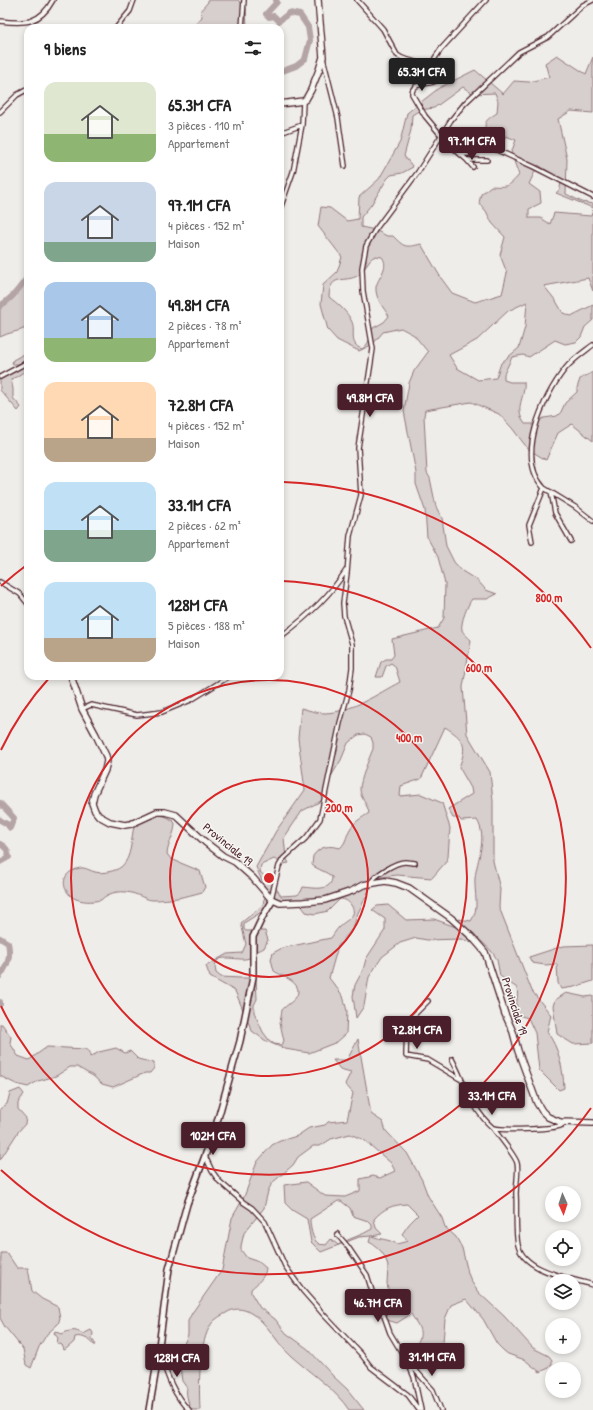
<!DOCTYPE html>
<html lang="fr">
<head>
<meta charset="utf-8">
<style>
  :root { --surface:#fff; --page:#f6f6f6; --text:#222; --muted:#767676; --accent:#4a1f2b }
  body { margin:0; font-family:"Patrick Hand",sans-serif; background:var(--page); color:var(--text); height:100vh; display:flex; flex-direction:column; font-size:15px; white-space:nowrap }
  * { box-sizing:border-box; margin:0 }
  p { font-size:13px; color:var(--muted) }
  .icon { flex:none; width:22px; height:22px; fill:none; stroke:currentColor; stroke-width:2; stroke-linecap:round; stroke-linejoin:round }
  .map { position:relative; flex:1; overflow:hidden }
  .side { position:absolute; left:24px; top:24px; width:260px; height:656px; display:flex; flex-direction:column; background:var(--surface); border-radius:12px; box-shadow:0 2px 6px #0003 }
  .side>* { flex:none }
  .needle { width:26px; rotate:177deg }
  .tools { position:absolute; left:545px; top:1186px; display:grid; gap:8px }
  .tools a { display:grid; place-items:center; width:36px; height:36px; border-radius:50%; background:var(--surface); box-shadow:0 2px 6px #0003; font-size:20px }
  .price { position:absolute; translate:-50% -34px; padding:0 9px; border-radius:4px; background:var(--accent); color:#fff; font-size:13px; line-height:26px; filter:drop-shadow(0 1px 2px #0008) }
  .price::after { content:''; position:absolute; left:50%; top:24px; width:12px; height:9px; margin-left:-6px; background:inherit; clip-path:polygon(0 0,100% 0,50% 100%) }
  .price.active { background:#222; color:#fff }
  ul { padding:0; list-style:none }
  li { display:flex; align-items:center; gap:12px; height:100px; padding:0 20px }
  li span { display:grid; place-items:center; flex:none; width:112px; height:80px; border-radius:12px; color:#555 }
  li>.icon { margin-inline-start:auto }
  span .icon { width:48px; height:48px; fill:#fffc; stroke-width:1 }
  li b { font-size:17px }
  h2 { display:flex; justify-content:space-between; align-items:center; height:48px; padding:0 20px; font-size:17px }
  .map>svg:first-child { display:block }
</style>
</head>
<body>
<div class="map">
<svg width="593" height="1410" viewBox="0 0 593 1410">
  <rect width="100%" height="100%" fill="#efedea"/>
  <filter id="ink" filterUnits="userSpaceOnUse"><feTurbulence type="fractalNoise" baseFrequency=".025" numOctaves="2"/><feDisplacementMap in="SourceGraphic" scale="8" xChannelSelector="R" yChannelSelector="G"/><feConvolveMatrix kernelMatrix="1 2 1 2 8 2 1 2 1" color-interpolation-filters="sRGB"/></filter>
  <g filter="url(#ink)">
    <!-- green -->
    <path fill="#d7cfce" stroke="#90777c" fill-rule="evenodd" d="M208 0H238L246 7 247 28H192L202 17 201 10 208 2Z
      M557 55 586 74 593 57V113L571 111 558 119 567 159 566 194 582 202 593 204V208L556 193 560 189 561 179 538 165 529 184 540 192 541 203 529 209V218H541L550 224 554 213 591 216 593 210V291L588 278 544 286 556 301 563 313 571 316 593 305V320L585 327 581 337 576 342 565 344 555 340 529 357 523 355 512 357 504 374V380L510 382H524C526 397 513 408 525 424H533L544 418 557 416 561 412 565 403 577 392V388L580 379 593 372V441L572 424 558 433 546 460 528 449 512 428 499 414 471 402 425 410 424 416 427 473 430 478 436 507 442 518 446 546 454 562 462 571 478 581 486 590 497 594 487 599H472C468 604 460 623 462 630 463 633 468 637 471 640L463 687 467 734 490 772 493 801V861L500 889 499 907 532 991 551 1015 547 1032C559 1048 563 1068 564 1088L559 1090 539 1070 535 1033 528 1018 518 1015C514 1006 519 997 517 988L500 976C499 971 498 965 497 960 492 947 464 927 452 918L471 921C480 909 474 892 475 878 477 859 488 838 477 820L461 821 459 818H453L448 809 472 794 471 788 459 767C468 745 464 739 445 727L421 779 401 786 400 796 421 794 442 803 450 828 448 857 445 863 432 878 397 875 375 878 358 913 353 928 338 946 329 978 343 996 347 1011 346 1034 337 1042 309 1053 285 1049 266 1041 252 1031 235 991 210 977 206 966 227 954 242 953 246 944 241 923 263 905 264 899 268 895 256 867 276 831 305 790 298 738 301 708C308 710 317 713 325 713 352 712 377 694 400 682L395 666 391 663 386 666 382 677H376L381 662 386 659H391L394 655 392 639 438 628 444 618 445 584 438 557 427 537 425 510 416 484V473L404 411 409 383 414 371 428 352 414 335 401 328 383 332 373 344 359 351 337 340 328 330 321 304 323 285 337 272 342 257 318 226 321 207 330 208 347 221 358 219 359 197 379 179 400 142 407 113 439 88 475 70 503 94 514 81 529 82 549 77 545 63ZM463 87 473 94 495 93 498 101 497 113C484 121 484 122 486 137L500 145 506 136 516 140 511 153 519 175C509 187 507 187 491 186L481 194 479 203 486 211 492 223 505 237 500 255 507 273 502 294 475 302 452 293 441 278 421 244C405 248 404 247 393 236H387L375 230 361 227V217L371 205 387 179 391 175 402 173 413 167 404 156 411 130 412 115 420 110 434 108ZM376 256 382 257C390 267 378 277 376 287 375 298 383 307 389 316L384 322 373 328C371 335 369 345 362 349 348 344 356 331 352 322 347 311 338 304 329 297 330 272 345 284 359 275 367 270 366 259 376 256ZM527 302 525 327 519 348 501 363 496 378 478 380 457 368 449 355 477 340 508 311ZM365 734 371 737 373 743V749C369 758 360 781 360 789 360 798 368 805 369 813 362 818 353 822 349 831 346 837 346 843 340 848 329 845 320 846 313 856L312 865C318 870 326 871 332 877 332 892 313 888 303 887L301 892 297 895 281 896 273 883 260 872 261 865 274 859 284 864 289 863 286 858 284 838 302 811 325 799 330 778 341 760 348 743 358 735ZM340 899C345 899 348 901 351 905 359 917 345 920 339 927 336 930 334 934 331 938L282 948 273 953 271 959 274 971C281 976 305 983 296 997 294 1001 285 1006 282 1010L280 1023 284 1041 281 1045 274 1044 269 1040 263 1032 254 1012V1005L257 999 256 978H241L221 977 216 973C210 948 239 963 249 958 251 957 251 956 253 954 256 951 261 950 264 948L268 940 265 931H246L244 929V923L274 904 289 901 300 904 306 912 315 914 328 911Z
      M28 279V327C19 332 9 332 0 337V309L14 298Z
      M28 352V359L19 364H13L12 363 13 360Z
      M28 363V369L16 377 11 379 13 389V398L21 407 18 411 0 390V379Z
      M149 814C160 815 168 815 175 823 175 834 168 843 167 854L171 859 200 871 205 887 202 892C185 897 170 900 153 900 147 900 141 896 135 894 124 890 109 891 101 900 91 902 82 902 74 898 63 892 60 877 72 871 84 865 85 869 95 872 102 874 116 871 121 867 132 858 131 839 134 826Z
      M388 905 406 920 434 919 464 930 472 943 461 939 427 940 416 938 400 943 382 957 369 977 364 1006 356 1018 353 996 355 985 363 970 366 959 385 930V919L372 910 377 906Z
      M593 945V981L574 987 561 989 558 983 557 964 545 965 532 963 529 957 563 946Z
      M566 993 585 997 593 996V1043L573 1044 557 1034 553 1006 555 1000Z
      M0 1024H2L11 1037 10 1043 18 1056 29 1060 47 1047 86 1049 90 1052V1057L99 1052 116 1048 125 1053 130 1051 138 1059 154 1063V1068L150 1073H145L113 1087 102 1084 93 1076 77 1067H70L56 1076 38 1081 28 1087 16 1084 0 1076Z
      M358 1039 371 1114 383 1122 386 1131 407 1153 422 1180 428 1196 442 1218 445 1227 456 1237 462 1248 468 1273 471 1281 478 1292 504 1316 533 1348 549 1356 552 1360V1364L549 1368 540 1372 525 1360 508 1354 504 1351 497 1344 483 1319 466 1299 451 1305 445 1319 441 1365 422 1352 416 1345C425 1332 418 1326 411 1314L397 1323 387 1320 383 1303 386 1302C390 1294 388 1291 387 1283 387 1278 388 1272 388 1267 386 1255 379 1247 369 1242L371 1236 359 1237 321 1252 311 1242 307 1219 292 1210 285 1203 284 1185 306 1182 325 1196 345 1197 360 1191V1179L373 1176 380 1178 395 1171 391 1163 364 1140 350 1134 331 1139 320 1146H313L298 1157 293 1165 272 1183 268 1191 264 1208 244 1233 241 1246V1250L247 1258 259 1262 266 1268C266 1276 257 1284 251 1289V1293L260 1308 275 1319 286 1333 308 1349 334 1377 347 1389 364 1410H349C336 1390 309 1372 291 1356 276 1343 268 1322 249 1312 241 1308 234 1308 226 1313 222 1315 215 1319 212 1323 198 1342 199 1387 200 1410H189C190 1402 185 1396 187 1388L182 1381 180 1367 182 1348 188 1335V1321L192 1313 222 1270 232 1218 244 1197 257 1162 272 1145 280 1141 297 1136 309 1128 325 1125 328 1122 347 1120 353 1093 345 1084 351 1072 340 1069 333 1060H347ZM338 1201H341L350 1208 353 1216 368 1221 372 1225V1229C361 1236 349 1238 338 1245L331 1239 326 1245C323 1244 321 1245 319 1244 312 1240 310 1226 310 1219ZM407 1204 418 1215 409 1224 402 1234 408 1241 397 1244C389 1239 381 1240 372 1236L382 1234 376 1228 374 1219C384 1208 392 1205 407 1204Z
      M20 1089 24 1094 18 1103V1109L26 1118 25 1124 18 1132 0 1160V1109L7 1104 10 1093Z
      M1 1253H7L17 1268H28L32 1291 42 1299 58 1307 60 1318 58 1324 47 1334 39 1347 31 1368 26 1365 23 1349 5 1327 0 1318Z
      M91 1330 93 1333 92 1339 96 1345H94C91 1340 82 1335 75 1337L74 1342 66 1349 64 1350 62 1345 57 1343 58 1338 54 1333 55 1331 62 1334C69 1330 76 1329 83 1334Z"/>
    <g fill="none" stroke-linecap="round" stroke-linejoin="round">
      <!-- river -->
      <path stroke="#b4a4a5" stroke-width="6" d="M276 0 277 2 266 14 269 17 274 16 279 21 289 13 300 15 308 27 310 40 305 59 296 66 280 72
        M0 306C14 297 18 289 28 277
        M0 803 14 818 10 828 7 824 0 820
        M0 844C6 847 8 850 9 857L0 862
        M0 938 8 943C11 956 8 965 0 976
        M0 1002V1004"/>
      <defs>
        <path id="street" d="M357 0 383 29 397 55 402 58 412 61 423 65 436 73 438 77 437 80C429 86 412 81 412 94L425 116 445 140 460 154H469C475 149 478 144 486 145L534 167 593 197
          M0 21C25 24 40 24 53 0
          M116 28 130 11 134 0
          M242 28 244 0
          M323 58 338 118 345 166
          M432 71 435 58 441 49 486 0
          M0 112 17 95 28 89
          M280 133 302 125
          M460 154 467 160H487
          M467 160 473 167
          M280 209 293 172 302 125 303 101
          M593 345C584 352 572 360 565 369 543 397 515 457 544 488L575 507 593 521
          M0 377 28 362
          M551 492 555 513 571 541
          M532 542 529 525 544 488
          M0 582 20 594 28 604
          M280 637C306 618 330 596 347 569
          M82 709 91 705 137 715 162 712 191 700 230 676
          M370 884C374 875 396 862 405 862 408 862 412 863 415 863
          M271 899 279 866 283 859 306 838 320 819 340 723 349 690 352 668V644L344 616 343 603 347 573 350 536 361 495 358 448 373 349 363 291 362 268 366 246 375 230 418 172 451 120 465 103 519 52 548 37 583 5 593 0
          M428 1001 407 1022 406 1056 428 1060 460 1079
          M452 1059C464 1082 472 1110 493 1128 504 1131 549 1129 560 1126 563 1125 563 1124 565 1122
          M493 1128C498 1135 516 1157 517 1163 519 1169 516 1186 516 1194 517 1209 515 1230 518 1245 524 1272 571 1278 593 1285
          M205 1156 212 1171 219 1181 243 1202 252 1208 265 1222 285 1266 303 1291 324 1315 361 1354 371 1367 408 1395 419 1410
          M337 1234 348 1247 367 1275 375 1301 384 1316 390 1333 408 1363 414 1377 421 1410
          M159 1351C166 1372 173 1395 189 1410
          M410 1364 433 1390 441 1410"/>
        <path id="secondary" d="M149 1410 156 1369 169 1269 187 1204 215 1129 240 1041 253 977V937L262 918 273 900"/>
        <path id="primary" d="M280 104 303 101 306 99 311 90 319 70 323 57 318 0
          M71 676 82 709 96 735 106 756 107 761 105 770 94 794 92 803 95 811 99 816 110 822 125 825 131 824 157 812H165L176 815 205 842 223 856 235 862 253 878 271 899 280 903 303 902 325 900 352 891 363 885 385 881 396 883 409 888 451 918 472 937 485 952 505 1014 513 1032 518 1051 537 1103 542 1111 548 1117 560 1122 593 1123"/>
      </defs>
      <!-- street casing -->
      <use href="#street" stroke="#4a1f2b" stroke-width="6"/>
      <!-- secondary casing -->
      <use href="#secondary" stroke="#4a1f2b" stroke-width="8"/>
      <!-- primary casing -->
      <use href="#primary" stroke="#4a1f2b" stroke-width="8"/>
      <!-- street -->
      <use href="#street" stroke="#f6f6f2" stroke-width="3.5"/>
      <!-- secondary -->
      <use href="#secondary" stroke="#f6f6f2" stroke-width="5"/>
      <!-- primary -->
      <use href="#primary" stroke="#f6f6f2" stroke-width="5.5"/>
    </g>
  </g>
  <!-- distance rings -->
  <g fill="none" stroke="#d62828" stroke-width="2">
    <circle cx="269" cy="878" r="99"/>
    <circle cx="269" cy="878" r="198"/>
    <path d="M1 750A297 297 0 0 1 50 677M282 581A297 297 0 1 1 1 1006"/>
    <path d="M591 1108A396 396 0 0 1 1 1170M1 586A396 396 0 0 1 28 564M283 482A396 396 0 0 1 591 648"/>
  </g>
  <g text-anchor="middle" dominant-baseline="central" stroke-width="3" stroke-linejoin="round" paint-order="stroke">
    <!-- street labels -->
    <g font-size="12" fill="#4a1f2b" stroke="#f6f6f2">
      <text transform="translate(228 844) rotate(39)">Provinciale 19</text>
      <text transform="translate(515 1006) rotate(72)">Provinciale 19</text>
    </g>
  </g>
  <circle cx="269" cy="878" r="6" fill="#d62828" stroke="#f6f6f2" stroke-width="2"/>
  <g font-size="12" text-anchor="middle" font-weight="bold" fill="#d62828" stroke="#f6f6f2" stroke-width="3" stroke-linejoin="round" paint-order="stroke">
    <text x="549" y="602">800 m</text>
    <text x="479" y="672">600 m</text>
    <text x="409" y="742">400 m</text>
    <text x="339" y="812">200 m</text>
  </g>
</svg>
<div class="tools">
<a><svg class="needle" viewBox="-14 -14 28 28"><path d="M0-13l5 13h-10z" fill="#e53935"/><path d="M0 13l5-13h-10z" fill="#767676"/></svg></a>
<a><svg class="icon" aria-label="locate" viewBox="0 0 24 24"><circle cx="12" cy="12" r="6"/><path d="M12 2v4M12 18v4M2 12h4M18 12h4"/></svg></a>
<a><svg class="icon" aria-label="layers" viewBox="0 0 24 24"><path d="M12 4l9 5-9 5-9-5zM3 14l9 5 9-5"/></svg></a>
<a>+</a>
<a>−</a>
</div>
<b class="price active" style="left:422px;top:92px">65.3M CFA</b>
<b class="price" style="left:472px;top:161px">97.1M CFA</b>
<b class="price" style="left:370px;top:418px">49.8M CFA</b>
<b class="price" style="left:417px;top:1050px">72.8M CFA</b>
<b class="price" style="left:492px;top:1116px">33.1M CFA</b>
<b class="price" style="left:213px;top:1156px">102M CFA</b>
<b class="price" style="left:378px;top:1323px">46.7M CFA</b>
<b class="price" style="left:432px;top:1377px">31.1M CFA</b>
<b class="price" style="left:177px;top:1378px">128M CFA</b>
<section class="side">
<h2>9 biens<svg class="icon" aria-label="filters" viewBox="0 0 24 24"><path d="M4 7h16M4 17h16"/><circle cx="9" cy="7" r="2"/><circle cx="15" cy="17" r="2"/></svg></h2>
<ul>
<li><span style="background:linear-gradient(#dfe7d0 65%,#8fb573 0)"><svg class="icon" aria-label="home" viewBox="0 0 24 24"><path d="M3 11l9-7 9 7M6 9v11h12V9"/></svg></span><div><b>65.3M CFA</b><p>3 pièces · 110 m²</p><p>Appartement</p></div></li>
<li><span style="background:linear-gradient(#c9d6e8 75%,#7fa58c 0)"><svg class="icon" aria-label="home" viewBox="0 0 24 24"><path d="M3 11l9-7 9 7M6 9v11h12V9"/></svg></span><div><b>97.1M CFA</b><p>4 pièces · 152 m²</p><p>Maison</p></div></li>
<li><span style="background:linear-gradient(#a9c7e8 70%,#8fb573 0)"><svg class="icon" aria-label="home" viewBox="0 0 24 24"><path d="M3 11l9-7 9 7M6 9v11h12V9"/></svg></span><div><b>49.8M CFA</b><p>2 pièces · 78 m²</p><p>Appartement</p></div></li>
<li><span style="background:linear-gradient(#ffd9b3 70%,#b9a48a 0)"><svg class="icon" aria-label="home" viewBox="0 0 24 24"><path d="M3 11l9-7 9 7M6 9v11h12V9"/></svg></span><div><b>72.8M CFA</b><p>4 pièces · 152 m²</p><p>Maison</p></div></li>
<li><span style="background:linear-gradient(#bfe0f5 60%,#7fa58c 0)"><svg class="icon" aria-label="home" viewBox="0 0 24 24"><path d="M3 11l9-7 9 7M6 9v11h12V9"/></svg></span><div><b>33.1M CFA</b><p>2 pièces · 62 m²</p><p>Appartement</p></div></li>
<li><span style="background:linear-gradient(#bfe0f5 70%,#b9a48a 0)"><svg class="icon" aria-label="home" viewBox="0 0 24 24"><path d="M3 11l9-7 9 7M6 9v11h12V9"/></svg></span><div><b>128M CFA</b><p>5 pièces · 188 m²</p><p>Maison</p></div></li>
</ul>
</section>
</div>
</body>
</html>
